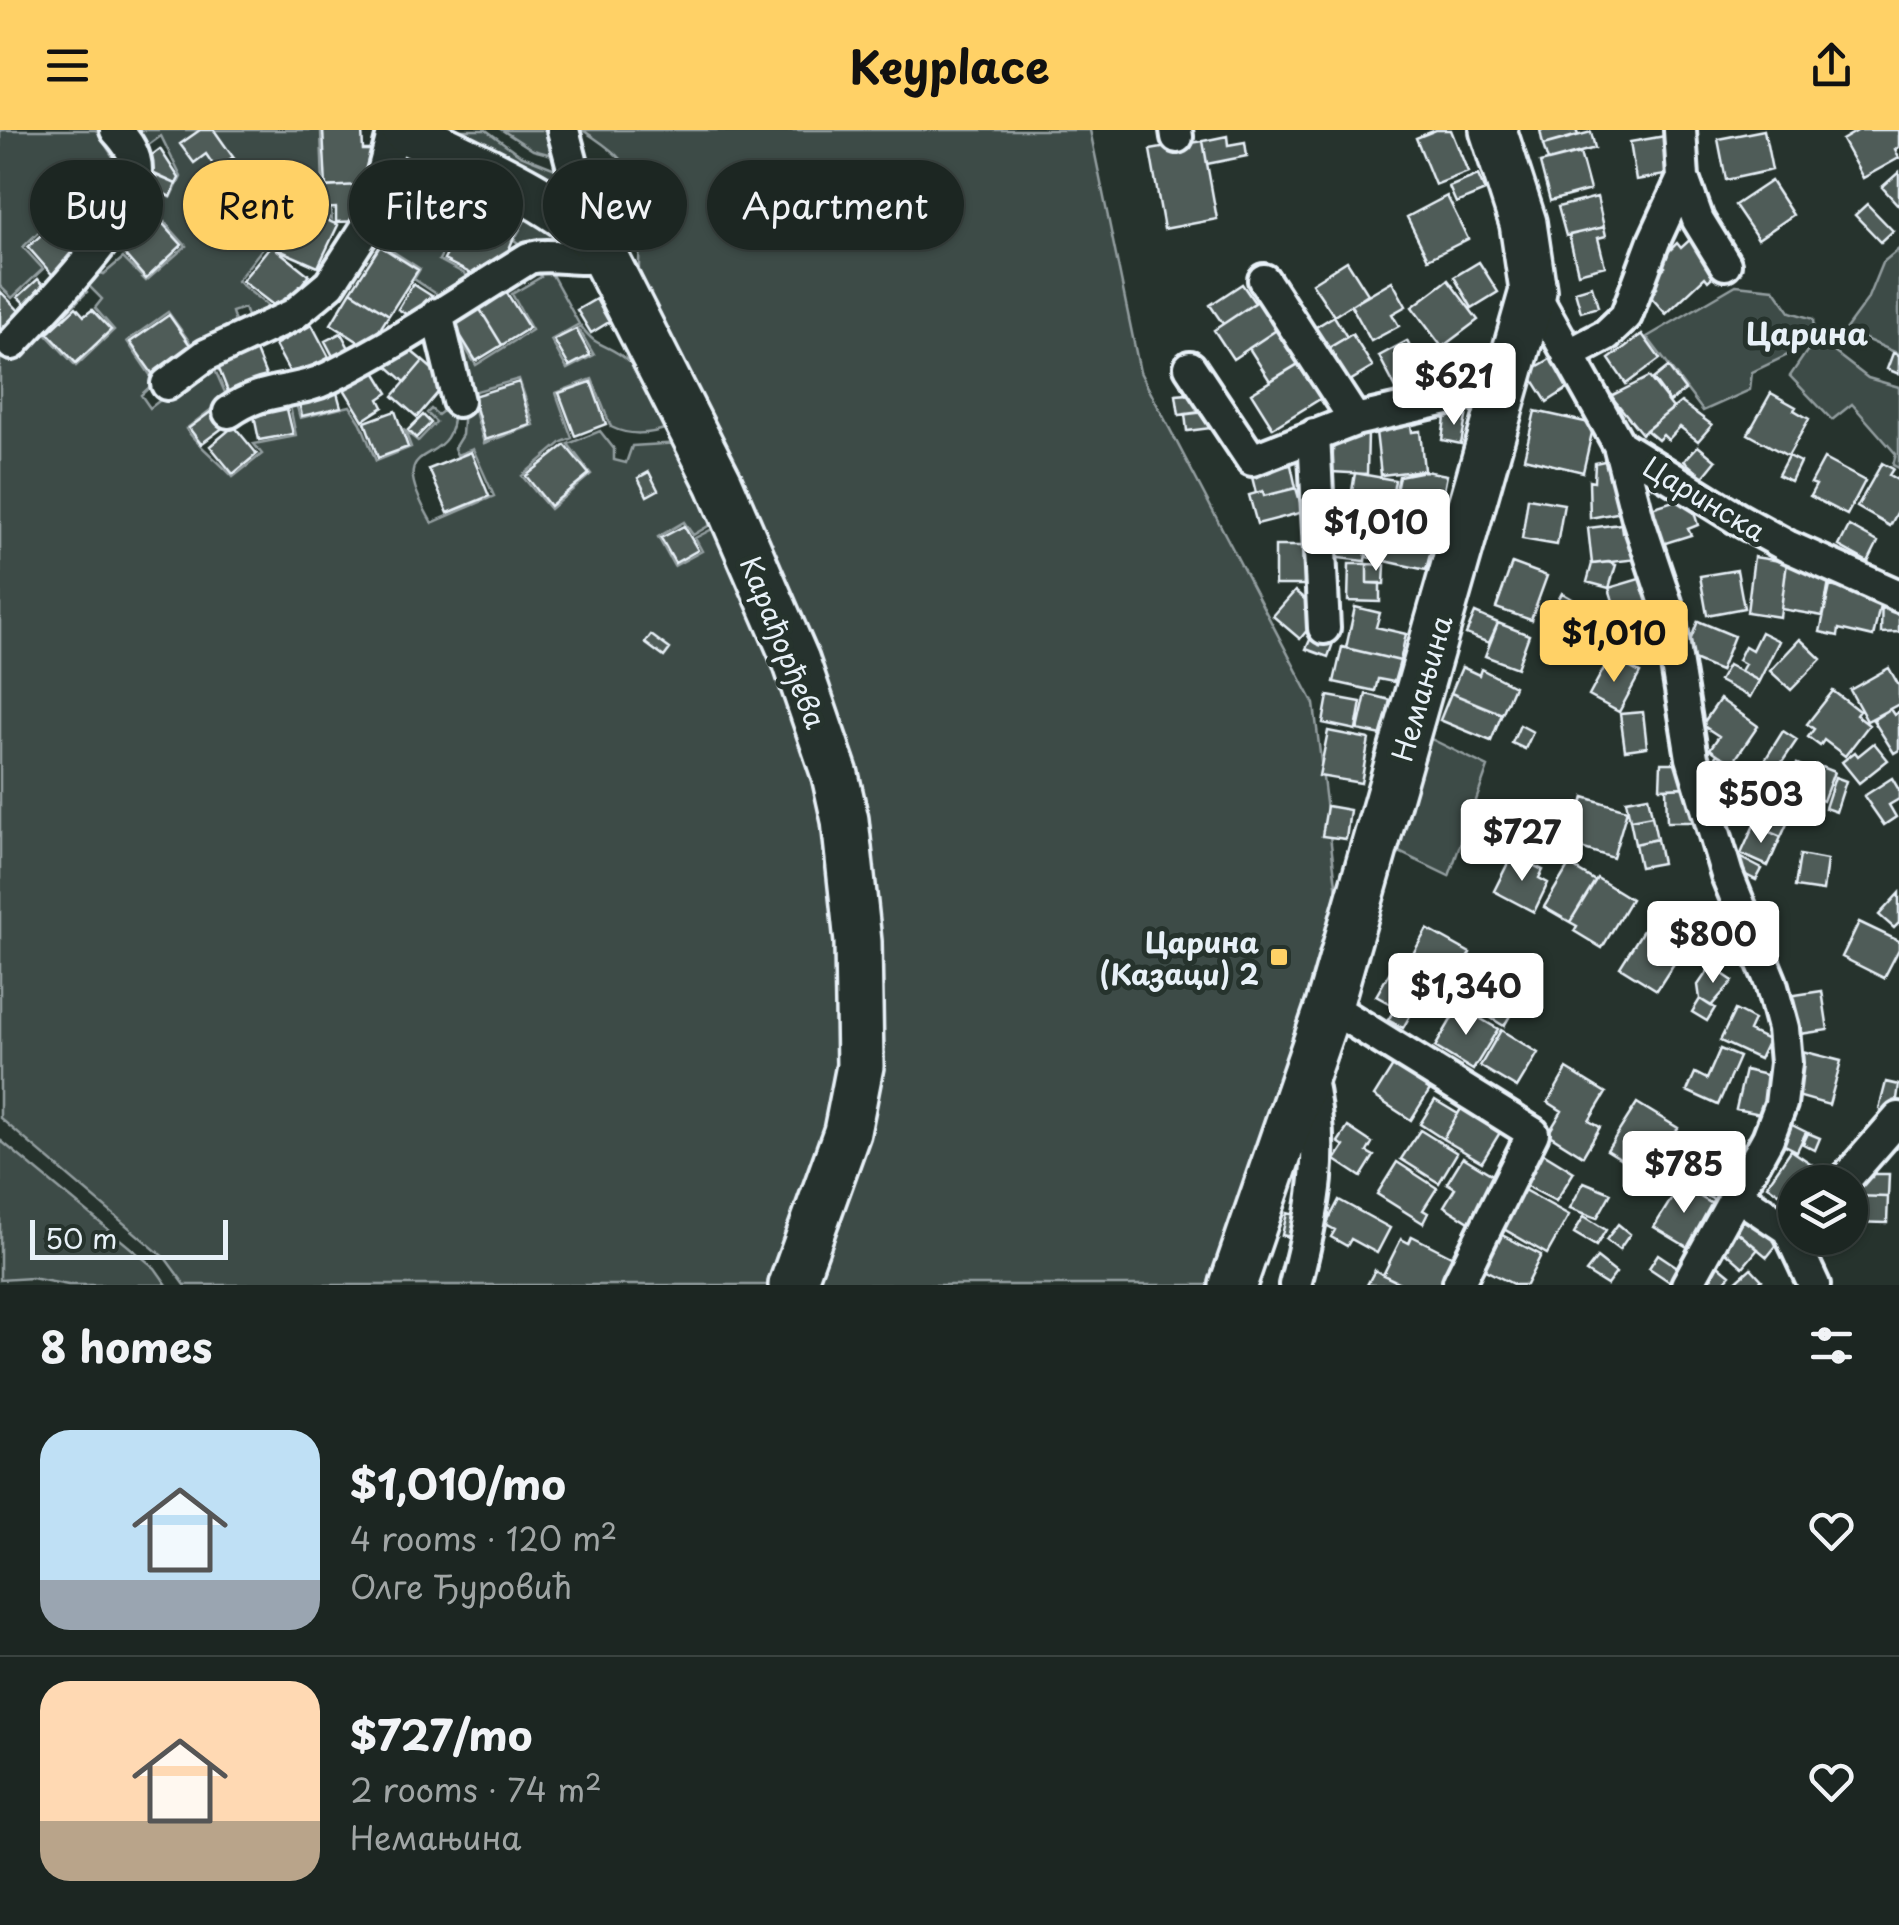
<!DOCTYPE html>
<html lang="en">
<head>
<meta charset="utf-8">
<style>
  :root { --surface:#1c2622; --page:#252e2a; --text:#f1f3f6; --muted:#a0a5a5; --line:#3a4340; --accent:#ffd166 }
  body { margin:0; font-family:"Playpen Sans",sans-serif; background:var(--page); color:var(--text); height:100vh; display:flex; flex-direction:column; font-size:38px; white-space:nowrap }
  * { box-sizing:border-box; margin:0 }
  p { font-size:32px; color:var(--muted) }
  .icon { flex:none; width:55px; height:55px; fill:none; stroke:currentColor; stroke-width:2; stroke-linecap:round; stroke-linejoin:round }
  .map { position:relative; height:1155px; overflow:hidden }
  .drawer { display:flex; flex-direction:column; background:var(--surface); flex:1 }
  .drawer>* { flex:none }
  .hud { position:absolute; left:30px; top:30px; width:1000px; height:90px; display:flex; gap:20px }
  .buttons { position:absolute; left:1778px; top:1035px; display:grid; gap:20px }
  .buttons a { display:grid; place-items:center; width:90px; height:90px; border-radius:50%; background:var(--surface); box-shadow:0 2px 8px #0004,0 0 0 2px var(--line); font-size:50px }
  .scale { position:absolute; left:30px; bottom:25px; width:198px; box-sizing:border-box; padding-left:10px; border:5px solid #e8f1f8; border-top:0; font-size:28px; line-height:35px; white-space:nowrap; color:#e8f1f8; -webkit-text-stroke:8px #26332d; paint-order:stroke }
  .price { position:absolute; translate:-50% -85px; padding:0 22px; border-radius:10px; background:#fff; color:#222; font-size:32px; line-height:65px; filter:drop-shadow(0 2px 5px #0008) }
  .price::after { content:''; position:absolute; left:50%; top:60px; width:30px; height:22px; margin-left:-15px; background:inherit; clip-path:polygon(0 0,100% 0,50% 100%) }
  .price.current { background:var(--accent); color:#111 }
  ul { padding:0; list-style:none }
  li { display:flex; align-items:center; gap:30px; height:250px; padding:0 40px }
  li+li { border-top:2px solid var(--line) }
  li span { display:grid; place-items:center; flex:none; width:280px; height:200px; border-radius:30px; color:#555 }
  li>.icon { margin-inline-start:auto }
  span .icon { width:120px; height:120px; fill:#fffc; stroke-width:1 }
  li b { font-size:42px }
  h2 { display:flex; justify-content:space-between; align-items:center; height:120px; padding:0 40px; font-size:42px }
  .tag { padding:0 35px; border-radius:45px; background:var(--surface); box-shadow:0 2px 8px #0004,0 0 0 2px var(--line); font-size:35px; line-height:90px }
  .tag.current { background:var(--accent); color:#111 }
  header { display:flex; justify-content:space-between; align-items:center; height:130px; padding:0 40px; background:var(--accent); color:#111; font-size:45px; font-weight:700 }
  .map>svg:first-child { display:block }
</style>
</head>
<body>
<header><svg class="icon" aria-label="menu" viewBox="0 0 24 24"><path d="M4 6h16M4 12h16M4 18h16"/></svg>Keyplace<svg class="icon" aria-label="share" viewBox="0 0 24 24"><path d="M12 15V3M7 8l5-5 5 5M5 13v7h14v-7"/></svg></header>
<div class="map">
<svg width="1899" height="1155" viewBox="0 0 1899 1155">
  <rect width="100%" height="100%" fill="#26332d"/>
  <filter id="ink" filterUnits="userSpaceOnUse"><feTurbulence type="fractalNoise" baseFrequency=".01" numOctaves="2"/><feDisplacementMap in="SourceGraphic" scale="20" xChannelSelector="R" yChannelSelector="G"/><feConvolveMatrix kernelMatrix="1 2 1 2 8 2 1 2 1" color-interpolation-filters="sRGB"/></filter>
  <g filter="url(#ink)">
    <!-- green -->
    <path fill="#3e4b47" stroke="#939ea0" stroke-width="2.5" d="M0 0H96L117 33 99 34V53L74 42 54 87 23 117 43 139 12 168 0 156Z
      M128 0H321L323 56 315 57 316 80H331L332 89 296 73 276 115 269 110 237 151 279 185 248 189 244 178 232 182 238 202 197 222 168 182 127 211 155 252 141 265 150 278 211 231 227 267 186 299C200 318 217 329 233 347L262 324 254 314 296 306 289 271 295 269 300 288 350 276 361 293 376 331 411 317 405 301 418 311 436 292 427 283 431 279 438 285 453 273C460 350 376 296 432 393L494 366 473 319 457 325 454 318 462 305 464 277 473 274 484 313 534 295 519 249 463 265 456 203 476 235 532 200 512 164 541 147 535 135 545 132 579 194 551 210 567 239 594 225 578 198 581 196C595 216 601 212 619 224 646 241 656 270 669 297 650 305 629 306 611 297L592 249 556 263 572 308 562 312 522 346 550 379 591 344 568 314 600 301 614 319V330L626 333 632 316 680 313 720 389 693 405 684 392 658 407 674 436 702 421 695 408 722 394 759 470 832 709 842 939 830 987 775 1155H185L166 1129 0 988V226L2 228 76 150 87 162 45 203 76 236 114 200 95 178 102 169 80 147 88 139 104 144 123 128 146 151 186 116 141 66 145 57 171 68 181 47 161 6 143 19Z
      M462 0H486L520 25 558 40 552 46 540 47 461 8 465 3Z
      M502 0H555L560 27 533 20Z
      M583 0H1090L1140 242 1314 574 1341 796 1219 1155H809L868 766 639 154C637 114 650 62 621 30 611 18 595 9 583 0Z
      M396 21 481 51 439 130 476 150 434 173 438 165 414 149 420 139 369 106 389 48 399 53 388 97 424 105 435 59 404 52 390 44Z
      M528 85 585 116 510 130 518 113 514 110Z
      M1899 119V224L1845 200 1867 170 1882 133Z
      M1736 155 1774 159 1790 182 1813 189 1815 212 1752 242 1750 260 1703 281 1647 207Z
      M1825 215 1868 248 1899 257V338L1893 335 1896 324 1852 274 1832 290 1790 246 1807 221Z
      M1423 605 1488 637 1449 746 1385 715Z
      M0 1010 155 1138 167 1155H68L32 1148 0 1150Z"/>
    <!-- building -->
    <path fill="#505c59" stroke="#e8f1f8" stroke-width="2.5" d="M200 0H214L233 27 216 39 206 24 194 33 180 14Z
      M323 0H362L363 20H374L375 54 326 57Z
      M1436 0H1451L1468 42 1435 55 1416 8Z
      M1540 0H1576L1578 5 1543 15Z
      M1764 0 1772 40 1726 50 1718 9Z
      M1859 0H1899V17L1895 20 1899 28 1863 48 1842 10Z
      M1591 2 1595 18 1548 31 1543 15Z
      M1227 6 1228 15 1245 12 1247 26 1207 34 1203 11Z
      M1665 6 1671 44 1636 50 1630 12Z
      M1203 11 1217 89 1164 99 1150 20Z
      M160 19 179 48 176 54 145 41 147 29Z
      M1580 23 1590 60 1550 71 1540 33Z
      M233 27 247 46 226 62 212 43Z
      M123 36 124 58 109 59V51H102L101 37Z
      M1899 42V76L1882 57Z
      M152 43 176 54 171 67 146 56Z
      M1478 45 1485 61 1456 73 1449 57Z
      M78 48 108 61 104 71 110 74 96 106 59 90Z
      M1771 51 1793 85 1758 109 1735 75Z
      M363 55 365 91 336 92V78L317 79 316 57Z
      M401 55 431 62 421 102 392 95Z
      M1447 66 1468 109 1428 129 1407 87Z
      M1597 67 1604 97 1566 106 1558 77Z
      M652 68 655 84 644 86 640 71Z
      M474 71 519 95 502 136 491 131 482 149 444 130Z
      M1867 74 1893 101 1881 112 1855 85Z
      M298 77 338 95 318 137 279 120Z
      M155 85 182 115 146 149 119 118Z
      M55 92 84 124 56 149 28 117Z
      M1604 97 1606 106 1598 108 1605 136 1578 143 1569 105Z
      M1694 106 1723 137 1708 151 1705 147 1666 184 1650 166 1657 158 1650 151 1665 137 1659 131 1677 113 1681 118Z
      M271 115 309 145 281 181 242 151Z
      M380 116 418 140 389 185 351 161Z
      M1347 131 1368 164 1334 186 1312 153Z
      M1479 132 1498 162 1472 178 1454 147Z
      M38 149 48 160 29 178 18 167Z
      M1448 150 1478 190 1442 217 1412 177Z
      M1392 151 1406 176 1392 184 1399 196 1371 211 1351 175Z
      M413 154 435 168 419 192 398 179Z
      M1242 154 1255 173 1223 194 1210 175Z
      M1592 156 1598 177 1581 182 1575 161Z
      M505 160 529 198 502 215 478 176Z
      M0 161 23 185 0 208Z
      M351 161 389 185 368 218 331 194Z
      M596 169 609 192 591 203 577 180Z
      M1259 170 1278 199 1233 229 1214 200Z
      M478 176 502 215 476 231 452 192Z
      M76 177 84 186 92 180 111 200 76 233 48 203Z
      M169 185 192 218 154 246 130 212Z
      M1334 186 1347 207 1320 223 1308 202Z
      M312 195 332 233 295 252 275 215Z
      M1281 197 1303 231 1270 251 1249 218Z
      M576 199 590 225 569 236 554 210Z
      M341 203 351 222 335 230 325 211Z
      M1352 204 1373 237 1343 255 1322 222Z
      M1642 204 1660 229 1626 254 1609 229Z
      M1407 211 1430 256 1402 270 1379 226Z
      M253 214 267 248 229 264 215 229Z
      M405 216 423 231 405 252 387 236Z
      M1893 223 1899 225V244L1887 239Z
      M1552 228 1570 257 1547 272 1528 242Z
      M1307 229 1328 264 1273 298 1251 263Z
      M423 231 447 252 417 287 393 266Z
      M1668 237 1685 260 1670 272 1653 249Z
      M374 240 388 263 379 269 383 277 363 290 344 259Z
      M1649 247 1673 278 1642 304 1611 266Z
      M519 252 531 295 485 310 473 266Z
      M591 252 606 294 575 306 559 263Z
      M1187 256 1213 281 1179 285 1176 265 1188 264Z
      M336 259 341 277 302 286 298 268Z
      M1771 263 1796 277 1794 280 1809 289 1788 326 1748 304Z
      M1681 272 1712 295 1698 311 1680 297 1668 310 1663 305 1658 310 1646 300Z
      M216 278 228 294 201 314 189 298Z
      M287 279 293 304 259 310 254 286Z
      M395 281 408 317 378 328 365 292Z
      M1209 281 1211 298 1187 301 1185 284Z
      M1535 281 1594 294 1583 342 1524 328Z
      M1467 282 1461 314 1442 310 1445 288Z
      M423 285 431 293 416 308 408 300Z
      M1410 288 1412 302 1420 301 1424 340 1381 345 1375 293Z
      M234 296 257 324 233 344 210 316Z
      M1334 301 1368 303 1367 344 1332 342Z
      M565 315 589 344 550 376 526 346Z
      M1698 316 1716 331 1703 347 1684 331Z
      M471 322 489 366 448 383 429 339Z
      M1281 326 1284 336 1291 335 1296 358 1264 366 1263 361 1256 363 1249 335Z
      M1788 326 1800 332 1791 351 1778 345Z
      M1824 329 1865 351 1847 385 1810 366 1816 355 1811 353Z
      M1609 330 1622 382 1590 388 1589 350 1594 351 1595 333Z
      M1882 333 1893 339 1889 345 1899 351V379L1890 396 1857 377Z
      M1425 341 1447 345 1436 401 1390 392 1399 346Z
      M649 342 658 360 647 366 638 348Z
      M1355 343 1395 350 1388 391 1338 383 1341 366 1351 367Z
      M1296 358 1303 382 1257 394 1249 365 1263 361 1264 366Z
      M1689 366 1698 395 1688 399 1691 405 1656 416 1645 380Z
      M1528 368 1564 374 1557 415 1522 409Z
      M1621 394 1622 403 1635 402 1638 429 1592 434 1588 398Z
      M1374 395 1434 408 1426 440 1367 427Z
      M684 396 698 420 675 433 661 408Z
      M1333 396 1369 400 1365 431 1330 427Z
      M1849 396 1878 412 1868 432 1839 416Z
      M1275 416H1303V429H1313V455H1275Z
      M1754 427 1787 432 1780 487 1747 482Z
      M1608 432 1616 435 1609 458 1587 452 1592 434Z
      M1787 432 1831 439 1823 486 1781 479Z
      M1512 433 1547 446 1531 490 1496 478Z
      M1349 434H1367V453H1380V472L1348 471Z
      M1367 434 1385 435 1384 454 1367 453Z
      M1737 440 1744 478 1707 485 1700 446Z
      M1649 446 1659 483 1648 486 1650 492 1622 500 1609 458Z
      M1830 456 1882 467 1873 507 1839 499 1838 506 1820 502Z
      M1295 461 1321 483 1300 509 1273 486Z
      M1562 463 1616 494 1603 518 1580 505 1574 515 1543 498Z
      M1882 464 1899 471V502L1881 503Z
      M1355 477 1380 483 1376 497 1406 504 1400 531 1346 518Z
      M1475 483 1498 493 1489 513 1466 504Z
      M1698 491 1734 506 1720 541 1684 526Z
      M1498 493 1529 505 1517 538 1485 526Z
      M1761 502 1779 511 1759 551 1741 541 1745 534 1738 530 1745 516 1752 520Z
      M651 505 670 519 664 527 645 513Z
      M1312 505 1333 513 1328 527 1306 519Z
      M1800 509 1821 529 1791 560 1770 541Z
      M1342 517 1400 531 1394 552 1378 549 1375 561 1334 552Z
      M1610 527 1640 543 1619 582 1589 566Z
      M1728 535 1759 551 1750 567 1719 551Z
      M1462 537 1479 545 1481 539 1514 556 1502 584 1451 563Z
      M1889 538 1899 556V574L1867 591 1850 560Z
      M1833 561 1859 581 1856 585 1869 595 1845 626 1824 610 1820 616 1808 607 1814 599 1807 594Z
      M1451 563 1502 584 1491 611 1440 590Z
      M1366 564 1390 570 1382 605 1358 600Z
      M1328 566 1361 572 1356 600 1323 593Z
      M1720 569 1758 596 1732 634 1710 619 1719 606 1702 595Z
      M1890 579 1894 585 1899 581V620L1894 623 1873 590Z
      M1643 582 1647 617 1625 620 1620 584Z
      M1520 595 1533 602 1525 619 1512 613Z
      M1328 601 1369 609 1361 653 1319 646Z
      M1783 601 1797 610 1776 641 1763 633Z
      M1874 613 1888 630 1859 653 1842 632 1855 622 1858 626Z
      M1717 624 1747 640 1737 655 1709 638Z
      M1661 633H1687V657L1660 658Z
      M1797 634 1814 641 1816 635 1834 642 1823 671 1788 658Z
      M1835 647 1846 651 1836 682 1825 678Z
      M1892 648 1899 660V669L1889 675 1896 687 1884 695 1864 666Z
      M1692 657 1693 692H1667L1666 658Z
      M1648 666 1652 686 1630 690 1626 670Z
      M1584 667 1627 680 1613 728 1571 715Z
      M1781 669 1795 676 1781 707 1754 695 1763 674 1776 680Z
      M1327 676 1350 680 1346 709 1322 706Z
      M1652 686 1657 709 1635 714 1630 690Z
      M1754 695 1781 707 1768 736 1741 724Z
      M1657 709 1662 733 1640 737 1635 714Z
      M1512 725 1543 740 1539 748 1548 753 1534 782 1494 761Z
      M1800 725 1827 730 1823 761 1795 757Z
      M1741 728 1762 739 1756 750 1734 739Z
      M1569 735 1595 751 1570 792 1544 777Z
      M1597 748 1631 769 1602 818 1574 801 1577 796 1570 792Z
      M1899 763V793L1894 798 1879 785Z
      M1859 792 1899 811V819L1884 848 1842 827Z
      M1645 797 1682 821 1657 860 1620 837Z
      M1427 799 1470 823 1448 862 1405 838Z
      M1395 833 1429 852 1403 898 1388 890 1396 877 1376 866Z
      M1711 836 1733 851 1711 876 1700 869 1698 855Z
      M1486 837 1497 843 1500 838 1513 847 1510 852 1525 860 1504 896 1465 872Z
      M1822 861 1828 900 1800 904 1799 890 1791 891 1788 866Z
      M1700 869 1715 878 1707 891 1692 882Z
      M1459 876 1498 899 1473 940 1435 917Z
      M1735 880 1754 890 1749 901 1768 910 1759 929 1720 911Z
      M1501 900 1538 923 1517 958 1480 936Z
      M1720 919 1739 927 1718 975 1687 961 1695 943 1707 949Z
      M1802 921 1841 931 1829 975 1790 964Z
      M1396 931 1433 955 1411 990 1374 966Z
      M1567 939 1606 963 1589 991 1600 997 1583 1026 1548 1004 1562 981 1548 972Z
      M1745 940 1779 948 1770 986 1736 979Z
      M1886 952 1899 955 1895 983 1879 979Z
      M1435 970 1458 984 1443 1009 1420 994Z
      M1465 972 1504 996 1482 1032 1443 1009Z
      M1637 973 1678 998 1649 1046 1607 1020Z
      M1786 992 1806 1002 1797 1021 1777 1011Z
      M1348 997 1372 1013 1367 1022 1374 1026 1361 1047 1335 1030 1344 1016 1338 1012Z
      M1420 1000 1457 1023 1439 1053 1401 1029Z
      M1808 1003 1820 1008 1815 1020 1803 1014Z
      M1730 1007 1748 1016 1735 1043 1700 1026 1707 1011 1725 1020Z
      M1535 1018 1574 1042 1556 1071 1515 1050Z
      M1791 1020 1825 1043 1819 1052H1795V1074L1767 1055Z
      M1686 1023 1729 1044 1717 1071 1673 1050Z
      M1463 1027 1504 1052 1477 1097 1444 1076 1455 1058 1447 1053Z
      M1397 1032 1437 1058 1423 1080 1428 1083 1423 1093 1377 1064Z
      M1872 1044H1889L1888 1067 1851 1066 1852 1054 1861 1047H1872Z
      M1584 1052 1611 1063 1597 1088 1570 1078Z
      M1680 1055 1714 1075 1689 1118 1654 1097Z
      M1524 1060 1569 1085 1547 1124 1502 1098Z
      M1851 1066 1888 1067 1887 1093 1851 1092Z
      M1339 1070 1390 1098 1377 1123 1351 1109 1347 1116 1331 1107 1335 1100 1326 1095Z
      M1752 1079 1784 1106 1767 1127 1735 1100Z
      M1287 1083 1304 1087 1299 1109 1282 1105Z
      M1584 1086 1606 1100 1596 1116 1574 1103Z
      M1618 1094 1630 1104 1619 1120 1606 1110Z
      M1735 1100 1758 1119 1743 1137 1720 1117Z
      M1500 1104 1541 1125 1526 1155H1515L1483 1139Z
      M1412 1106 1455 1128 1442 1155H1404L1383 1145 1401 1109 1409 1113Z
      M1658 1124 1682 1140 1673 1154 1649 1138Z
      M1597 1128 1616 1143 1607 1155 1586 1142Z
      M1713 1131 1730 1145 1721 1155H1713L1701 1144Z
      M1751 1138 1762 1150 1756 1155H1732Z
      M1375 1140 1383 1145 1404 1155H1367Z"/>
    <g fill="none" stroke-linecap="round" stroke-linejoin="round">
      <defs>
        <path id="street" d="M563 0 577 53 572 89
          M1176 0 1177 7
          M1683 48 1698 90 1725 134
          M1264 150 1355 290
          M1533 161 1619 315 1738 389 1787 416 1899 466
          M437 184 458 271
          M12 214C46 176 136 91 136 40 136 24 127 12 116 0
          M1568 225 1606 205 1626 186 1654 111 1683 48 1680 0
          M1190 237 1252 330 1355 290 1504 256
          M167 254 206 225 293 185 330 154 370 92 394 0
          M229 282C264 256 295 265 330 247 399 213 464 168 529 128 555 122 579 133 605 125
          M1314 305 1324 498
          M1619 315 1638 389 1668 479 1692 628 1727 745 1771 853 1783 898 1786 933 1781 974 1768 1008 1687 1155
          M1329 876 1533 1003 1459 1152
          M1843 1052 1899 988
          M1737 1065 1788 1099 1814 1155
          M1295 1155C1315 1078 1326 1022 1309 944"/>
        <path id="secondary" d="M405 0C457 27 563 71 598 114L719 353 796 531 835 645 845 690 858 812 860 936 847 1002 792 1155
          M1233 1155 1329 876 1533 161 1523 93 1493 0"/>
      </defs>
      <!-- street casing -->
      <use href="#street" stroke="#e8f1f8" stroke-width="38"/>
      <!-- secondary casing -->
      <use href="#secondary" stroke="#e8f1f8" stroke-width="52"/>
      <!-- street -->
      <use href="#street" stroke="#26332d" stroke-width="30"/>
      <!-- secondary -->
      <use href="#secondary" stroke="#26332d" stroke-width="45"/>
    </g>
  </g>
  <!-- markers -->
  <rect fill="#ffd166" stroke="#26332d" stroke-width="4" x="1269" y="817" width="20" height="20" rx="5"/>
  <g text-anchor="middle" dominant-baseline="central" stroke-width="10" stroke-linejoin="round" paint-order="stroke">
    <!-- street labels -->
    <g font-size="28" fill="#e8f1f8" stroke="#26332d">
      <text transform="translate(1705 368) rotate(31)">Царинска</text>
      <text transform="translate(784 512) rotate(68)">Карађорђева</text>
      <text transform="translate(1421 558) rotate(-74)">Немањина</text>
    </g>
    <!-- poi labels -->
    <g font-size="28" font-weight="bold" fill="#e8f1f8" stroke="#26332d" text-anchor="end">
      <text x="1259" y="811">Царина<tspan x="1259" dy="32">(Казаци) 2</tspan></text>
    </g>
    <!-- neighbourhood labels -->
    <g font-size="30" font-weight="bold" fill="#e8f1f8" stroke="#26332d">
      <text x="1807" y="202">Царина</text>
    </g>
  </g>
</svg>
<div class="buttons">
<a><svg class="icon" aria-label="layers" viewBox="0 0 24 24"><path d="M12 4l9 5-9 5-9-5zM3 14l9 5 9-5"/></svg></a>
</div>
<div class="scale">50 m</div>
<b class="price" style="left:1454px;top:298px">$621</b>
<b class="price" style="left:1376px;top:444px">$1,010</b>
<b class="price current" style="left:1614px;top:555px">$1,010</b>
<b class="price" style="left:1761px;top:716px">$503</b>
<b class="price" style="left:1522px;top:754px">$727</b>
<b class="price" style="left:1713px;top:856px">$800</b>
<b class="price" style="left:1466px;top:908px">$1,340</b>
<b class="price" style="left:1684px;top:1086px">$785</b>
<div class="hud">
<a class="tag">Buy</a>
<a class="tag current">Rent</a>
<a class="tag">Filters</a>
<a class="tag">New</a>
<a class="tag">Apartment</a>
</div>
</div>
<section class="drawer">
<h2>8 homes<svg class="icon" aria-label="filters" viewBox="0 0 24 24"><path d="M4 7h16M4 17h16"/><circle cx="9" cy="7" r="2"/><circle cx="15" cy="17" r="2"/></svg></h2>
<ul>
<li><span style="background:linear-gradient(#bfe0f5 75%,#9aa5b1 0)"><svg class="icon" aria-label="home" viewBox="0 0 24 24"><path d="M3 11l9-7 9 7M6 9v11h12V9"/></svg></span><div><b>$1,010/mo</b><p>4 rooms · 120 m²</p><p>Олге Ђуровић</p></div><svg class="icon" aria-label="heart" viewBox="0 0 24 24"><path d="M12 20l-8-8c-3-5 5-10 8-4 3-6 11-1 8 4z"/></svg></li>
<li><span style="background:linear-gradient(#ffd9b3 70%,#b9a48a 0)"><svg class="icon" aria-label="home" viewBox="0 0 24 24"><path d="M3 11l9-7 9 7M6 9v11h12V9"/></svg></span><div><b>$727/mo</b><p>2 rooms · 74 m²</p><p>Немањина</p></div><svg class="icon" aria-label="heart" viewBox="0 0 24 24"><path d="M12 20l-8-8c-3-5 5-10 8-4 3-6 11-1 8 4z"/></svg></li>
</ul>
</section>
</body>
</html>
